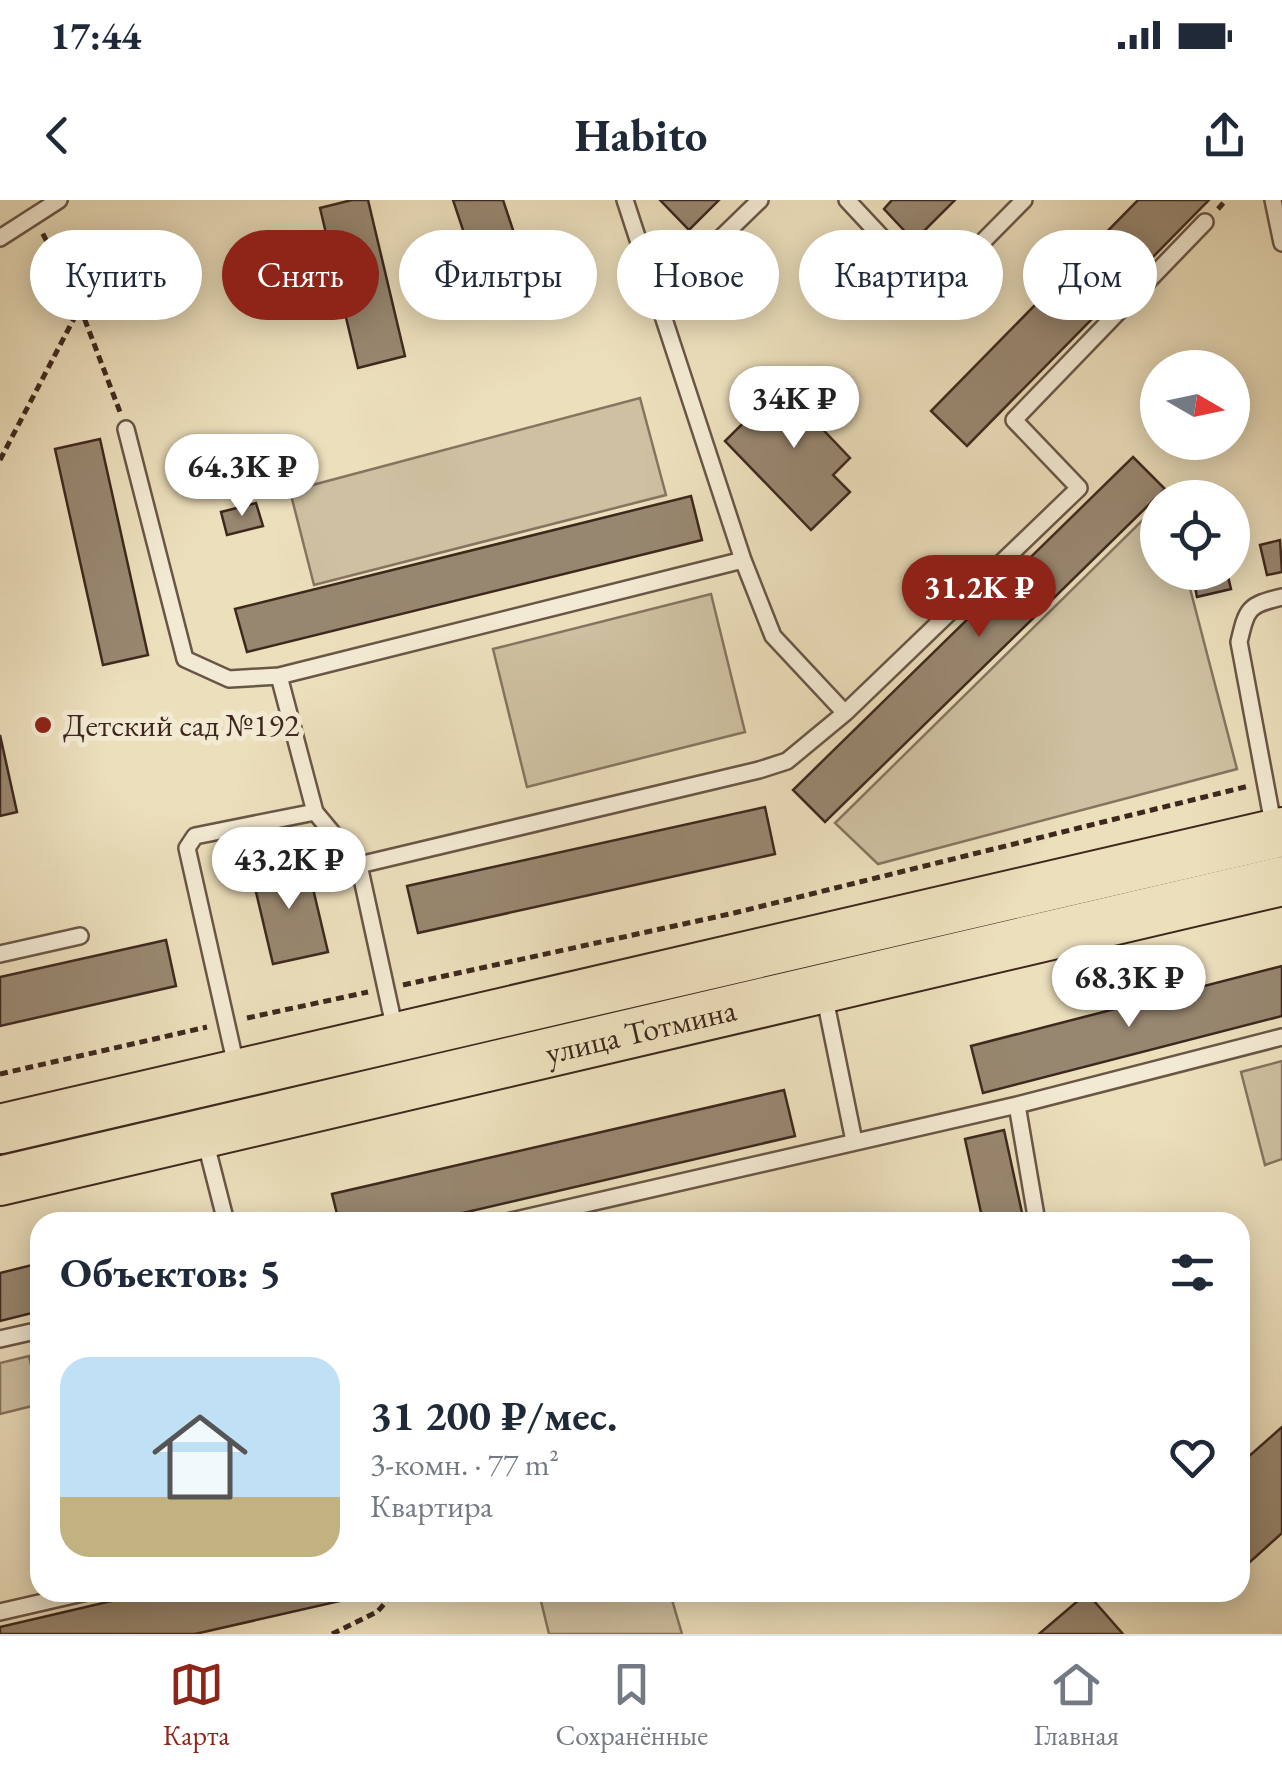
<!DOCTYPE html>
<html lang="ru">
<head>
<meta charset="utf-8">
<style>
  :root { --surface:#fff; --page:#f6f6f7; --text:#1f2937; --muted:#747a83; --line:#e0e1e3; --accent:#8f2418 }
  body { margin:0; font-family:"EB Garamond",serif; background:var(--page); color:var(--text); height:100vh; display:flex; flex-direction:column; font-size:38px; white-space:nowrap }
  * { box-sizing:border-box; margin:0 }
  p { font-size:32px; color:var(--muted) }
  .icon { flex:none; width:55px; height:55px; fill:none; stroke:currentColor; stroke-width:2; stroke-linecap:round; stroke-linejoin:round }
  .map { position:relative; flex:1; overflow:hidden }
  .panel { position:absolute; left:30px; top:1012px; width:1220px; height:390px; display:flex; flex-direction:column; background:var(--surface); border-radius:30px; box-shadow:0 5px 25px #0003 }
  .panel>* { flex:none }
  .hud { position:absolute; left:30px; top:30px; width:1222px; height:90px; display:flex; gap:20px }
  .needle { width:65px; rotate:99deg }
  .fabs { position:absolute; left:1140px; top:150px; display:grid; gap:20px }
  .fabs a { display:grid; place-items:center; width:110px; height:110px; border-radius:50%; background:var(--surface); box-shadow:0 5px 25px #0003; font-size:50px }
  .price { position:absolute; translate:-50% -85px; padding:0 22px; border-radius:35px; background:#fff; color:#222; font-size:32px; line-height:65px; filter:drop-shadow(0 2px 5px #0008) }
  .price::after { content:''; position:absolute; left:50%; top:60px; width:30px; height:22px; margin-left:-15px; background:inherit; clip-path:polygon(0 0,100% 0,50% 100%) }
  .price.active { background:var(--accent); color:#fff }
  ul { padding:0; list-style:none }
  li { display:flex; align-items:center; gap:30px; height:250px; padding:0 30px }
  li span { display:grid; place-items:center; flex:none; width:280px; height:200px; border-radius:30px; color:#555 }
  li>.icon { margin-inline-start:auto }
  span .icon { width:120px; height:120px; fill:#fffc; stroke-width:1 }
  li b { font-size:42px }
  h2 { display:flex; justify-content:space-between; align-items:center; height:120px; padding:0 30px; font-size:42px }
  .chip { padding:0 35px; border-radius:45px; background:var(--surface); box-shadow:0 5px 25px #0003; font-size:35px; line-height:90px }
  .chip.active { background:var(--accent); color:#fff }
  .status { display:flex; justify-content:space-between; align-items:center; height:70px; padding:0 50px; background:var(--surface); direction:ltr }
  .status svg { height:28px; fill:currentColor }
  header { display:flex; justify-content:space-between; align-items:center; height:130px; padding:0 30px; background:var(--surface); font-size:45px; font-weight:700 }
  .dock { display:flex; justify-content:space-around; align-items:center; height:140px; border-top:2px solid var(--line); background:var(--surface); font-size:28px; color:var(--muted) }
  .dock a { display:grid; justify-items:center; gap:5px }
  .dock .active { color:var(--accent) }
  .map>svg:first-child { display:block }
</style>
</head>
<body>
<div class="status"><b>17:44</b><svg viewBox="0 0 49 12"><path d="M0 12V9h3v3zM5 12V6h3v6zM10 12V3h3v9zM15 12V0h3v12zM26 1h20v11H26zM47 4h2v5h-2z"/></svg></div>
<header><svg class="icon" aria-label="back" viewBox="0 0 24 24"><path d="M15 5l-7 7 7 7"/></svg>Habito<svg class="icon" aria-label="share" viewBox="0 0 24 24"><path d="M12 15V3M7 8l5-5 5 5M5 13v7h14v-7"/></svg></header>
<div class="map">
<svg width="1282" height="1434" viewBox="0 0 1282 1434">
  <rect width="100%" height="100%" fill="#ecdfbc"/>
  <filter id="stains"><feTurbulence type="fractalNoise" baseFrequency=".002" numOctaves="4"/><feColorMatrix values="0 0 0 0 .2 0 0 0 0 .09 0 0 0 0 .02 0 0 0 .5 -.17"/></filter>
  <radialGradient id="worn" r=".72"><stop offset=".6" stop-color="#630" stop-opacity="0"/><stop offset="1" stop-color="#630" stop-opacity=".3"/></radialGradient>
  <!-- green -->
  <path fill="#cec0a1" stroke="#867460" stroke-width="2.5" d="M640 198 666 295 314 385 290 291Z
    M1157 306 1158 372 1186 373 1237 569 878 664 835 623Z
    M711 394 745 532 527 587 493 449Z
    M1282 861V959L1265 965 1241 872Z
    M29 1156 40 1204 0 1214V1163Z
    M539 1393H670L682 1434H549Z"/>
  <!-- building -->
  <path fill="#988770" stroke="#3e281e" stroke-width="2.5" d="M352 0H368L405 156 358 168 320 8Z
    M453 0H503L518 45 473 60Z
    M660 0H719L689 30Z
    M892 0H955L914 41 884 9Z
    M1138 0H1209L967 246 931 211Z
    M795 172 827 205 813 219 850 258 833 275 850 292 811 330 725 241Z
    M100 239 148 455 103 465 55 249Z
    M1133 257 1165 289 825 622 793 590Z
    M691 296 702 340 247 452 235 409Z
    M256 303 263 326 227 335 221 312Z
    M1280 340 1282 372 1267 375 1260 345Z
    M1192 372H1227L1231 389 1197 397Z
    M0 535 17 612 0 616Z
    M765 607 775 654 418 733 407 686Z
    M306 659 328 752 273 764 251 671Z
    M166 740 176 786 0 826V777Z
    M1282 766V816L983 893 971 846Z
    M784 890 795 936 424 1022H339L332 994Z
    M1004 930 1024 1022H983L965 939Z
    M40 1063V1111L0 1121V1073Z
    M1282 1227V1333L1240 1371V1264Z
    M150 1392H370L371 1394 195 1434H0V1427Z
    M1087 1393 1123 1434H1039Z"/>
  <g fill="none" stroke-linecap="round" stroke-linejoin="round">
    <defs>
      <path id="service" d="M847 0 933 92 1024 0
        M1273 0 1282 43
        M0 38 59 0
        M656 101 760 0
        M126 229 185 459 229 479 279 476
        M845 513 1079 288 1014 220 1205 22
        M1274 629 1239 442C1247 408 1248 405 1282 397
        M359 665 315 612 279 476 743 360
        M0 754 80 736
        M824 794 854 941
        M395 830 359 665 759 570 787 561 845 513 773 436 743 360 625 0
        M237 870 187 648 195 636 315 612
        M1017 905 1037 1022
        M205 940 226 1022
        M507 1022 1017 905 1282 837
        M0 1139 31 1132
        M0 1412 87 1392"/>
      <g id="primary">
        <path d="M0 929 1282 632"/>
        <path id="s1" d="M0 981 1282 681"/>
      </g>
    </defs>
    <!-- service casing -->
    <use href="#service" stroke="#6a5646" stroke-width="20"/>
    <!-- primary casing -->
    <use href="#primary" stroke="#3e281e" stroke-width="52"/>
    <!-- path -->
    <path stroke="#3e281e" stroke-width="5" stroke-dasharray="8 5" stroke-linecap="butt" d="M1218 9 1226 0
      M80 107 120 212
      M0 260 80 107 42 32
      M403 785 734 713 1249 586
      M247 818 368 792
      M0 874 207 827
      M332 1434 377 1412 395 1392"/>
    <!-- service -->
    <use href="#service" stroke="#f3ead3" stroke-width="15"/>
    <!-- primary -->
    <use href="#primary" stroke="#ecdfbc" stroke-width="48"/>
  </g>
  <!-- markers -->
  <circle fill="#8f2418" stroke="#f3ead3" stroke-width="4" cx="43" cy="525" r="10"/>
  <g text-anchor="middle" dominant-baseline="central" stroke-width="10" stroke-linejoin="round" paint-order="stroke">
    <!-- poi labels -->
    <g font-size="32" fill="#3e281e" stroke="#f3ead3" text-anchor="start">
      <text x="63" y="525">Детский сад №192</text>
    </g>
    <!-- street labels -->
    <g font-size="32" fill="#3e281e" stroke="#f3ead3">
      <text stroke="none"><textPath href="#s1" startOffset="658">улица Тотмина</textPath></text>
    </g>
  </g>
  <rect width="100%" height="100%" filter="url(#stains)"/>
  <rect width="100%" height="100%" fill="url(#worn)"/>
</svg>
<div class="fabs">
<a><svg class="needle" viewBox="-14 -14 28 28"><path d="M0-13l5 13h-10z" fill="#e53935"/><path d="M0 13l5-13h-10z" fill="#747a83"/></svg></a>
<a><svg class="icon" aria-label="locate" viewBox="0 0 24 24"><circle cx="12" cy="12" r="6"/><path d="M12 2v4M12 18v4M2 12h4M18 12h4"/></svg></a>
</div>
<b class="price" style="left:794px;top:251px">34K ₽</b>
<b class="price" style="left:242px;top:319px">64.3K ₽</b>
<b class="price active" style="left:979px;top:440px">31.2K ₽</b>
<b class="price" style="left:289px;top:712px">43.2K ₽</b>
<b class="price" style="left:1129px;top:830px">68.3K ₽</b>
<div class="hud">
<a class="chip">Купить</a>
<a class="chip active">Снять</a>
<a class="chip">Фильтры</a>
<a class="chip">Новое</a>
<a class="chip">Квартира</a>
<a class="chip">Дом</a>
</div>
<section class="panel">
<h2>Объектов: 5<svg class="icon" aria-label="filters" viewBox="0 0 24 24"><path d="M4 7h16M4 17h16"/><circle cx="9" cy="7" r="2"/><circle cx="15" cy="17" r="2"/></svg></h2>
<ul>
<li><span style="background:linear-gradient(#bfe0f5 70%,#c2b280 0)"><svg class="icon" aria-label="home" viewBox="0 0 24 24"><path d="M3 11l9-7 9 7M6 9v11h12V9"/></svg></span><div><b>31 200 ₽/мес.</b><p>3-комн. · 77 m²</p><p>Квартира</p></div><svg class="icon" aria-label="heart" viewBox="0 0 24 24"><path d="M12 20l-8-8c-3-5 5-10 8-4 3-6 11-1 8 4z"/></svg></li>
</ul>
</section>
</div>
<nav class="dock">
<a class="active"><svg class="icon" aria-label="map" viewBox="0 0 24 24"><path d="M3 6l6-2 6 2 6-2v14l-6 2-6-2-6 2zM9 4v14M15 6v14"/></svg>Карта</a>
<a><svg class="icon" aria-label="saved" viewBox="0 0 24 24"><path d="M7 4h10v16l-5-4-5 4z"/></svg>Сохранённые</a>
<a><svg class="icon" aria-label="home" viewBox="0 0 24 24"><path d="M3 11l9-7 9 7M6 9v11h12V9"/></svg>Главная</a>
</nav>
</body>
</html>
